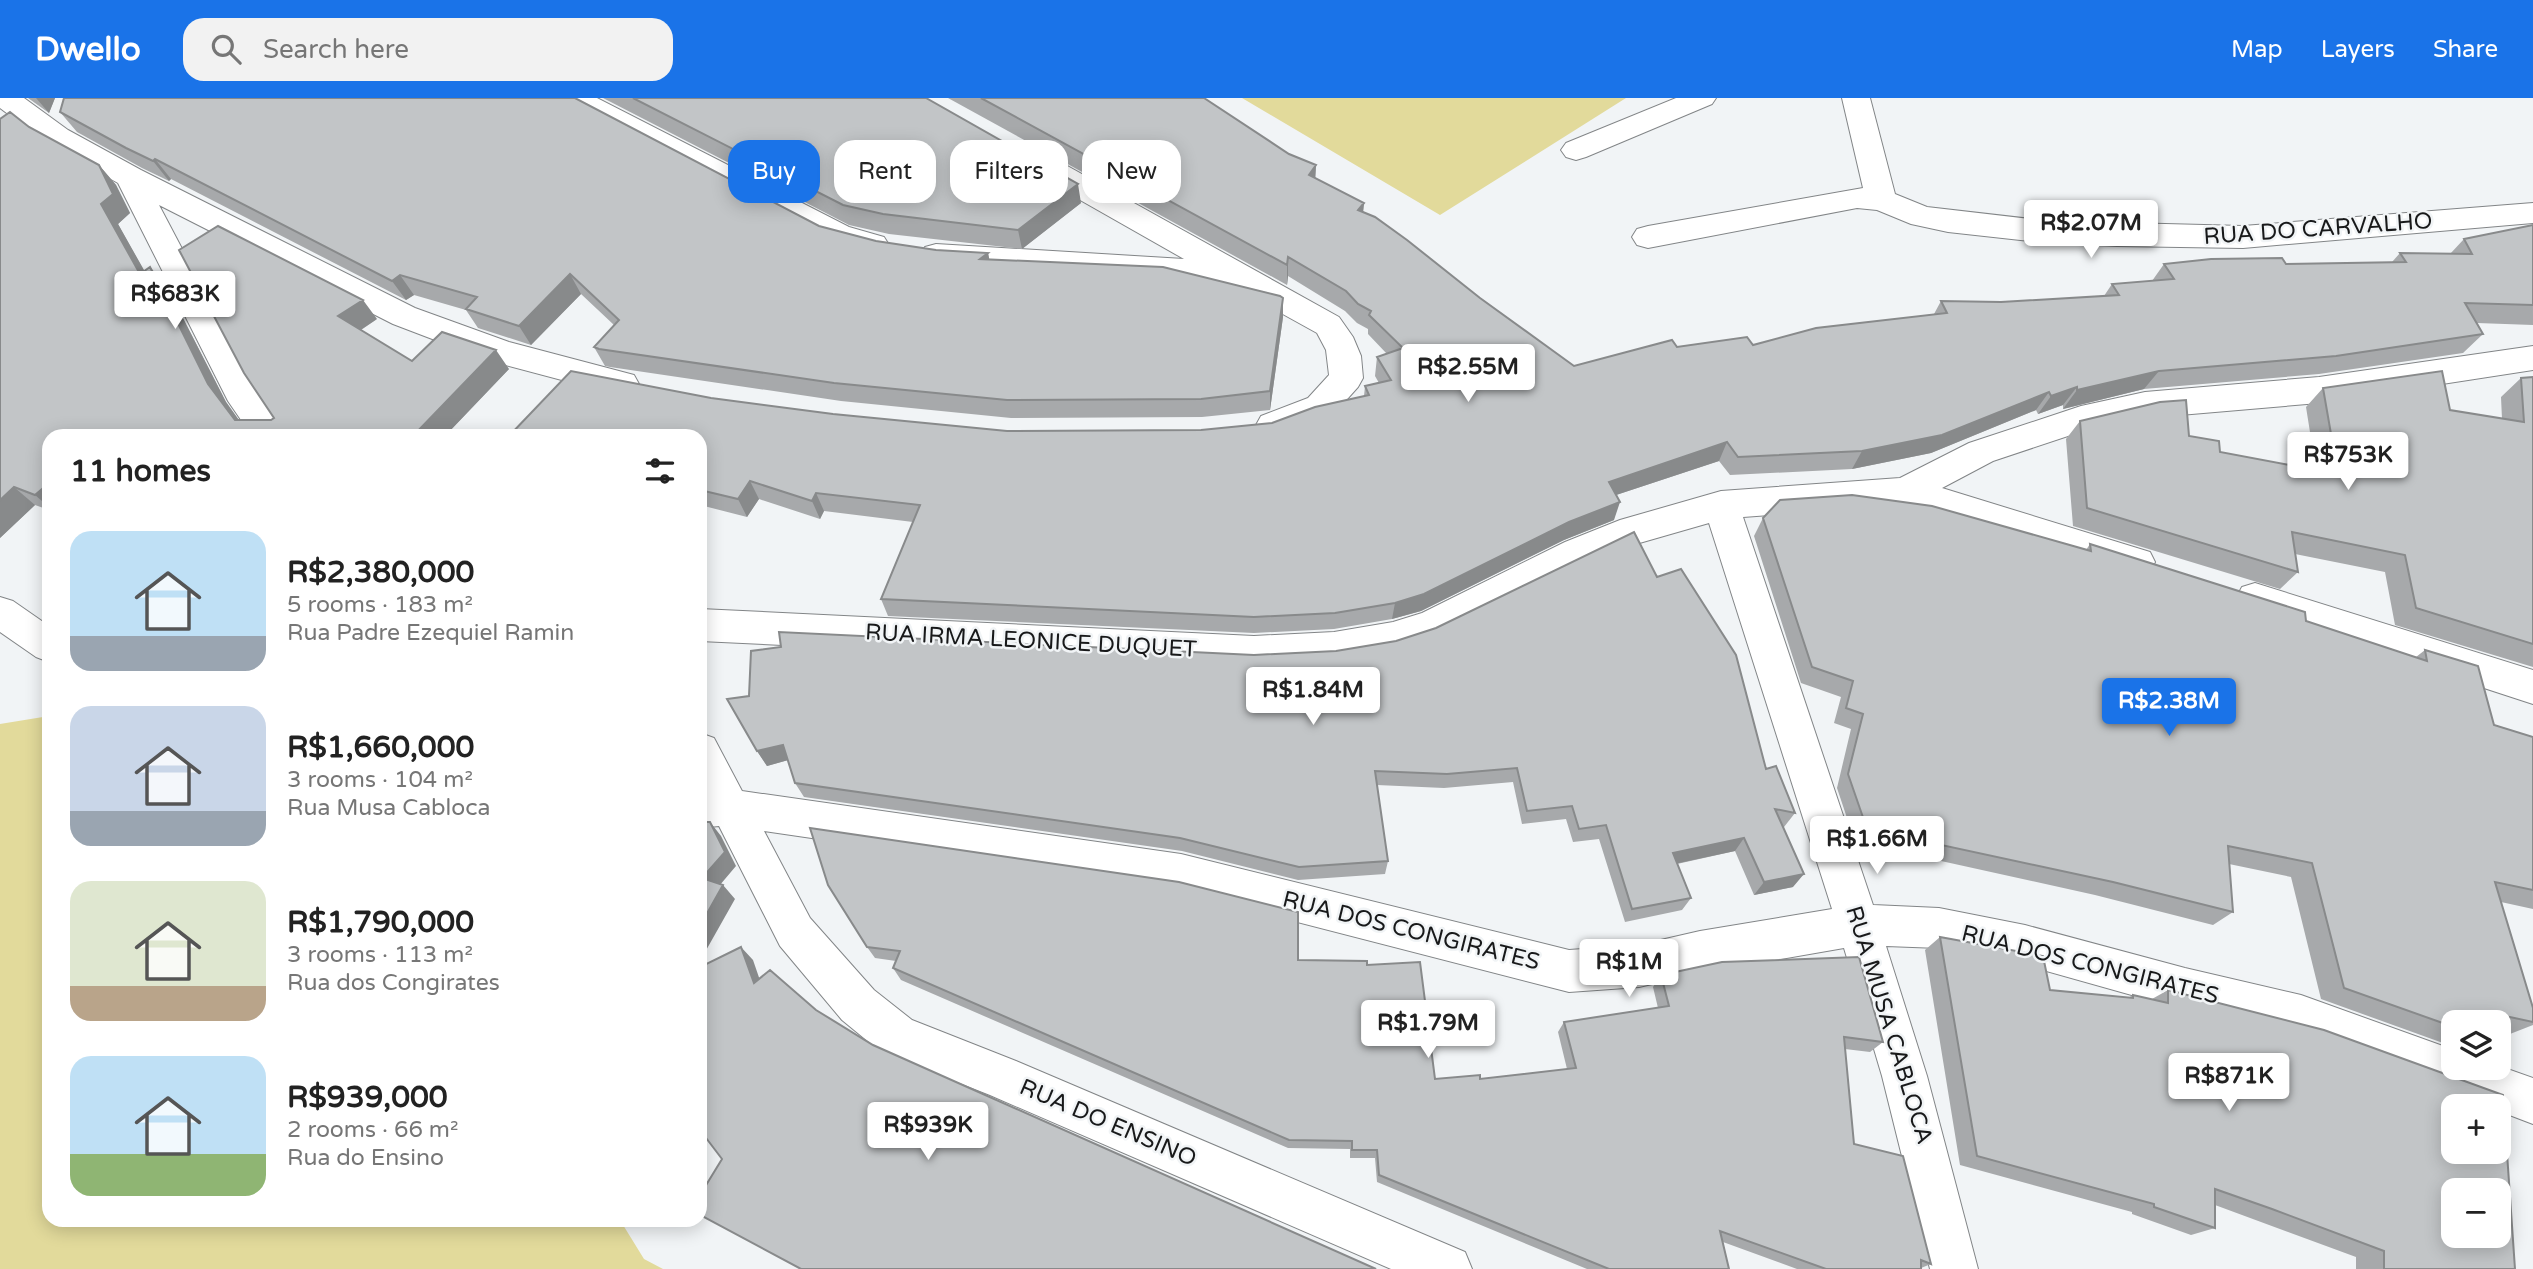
<!DOCTYPE html>
<html lang="en">
<head>
<meta charset="utf-8">
<style>
  :root { --surface:#fff; --page:#f2f2f2; --text:#222; --muted:#767676; --accent:#1a73e8 }
  body { margin:0; font-family:"Varela Round",sans-serif; background:var(--page); color:var(--text); height:100vh; display:flex; flex-direction:column; font-size:26px; white-space:nowrap }
  * { box-sizing:border-box; margin:0 }
  p { font-size:23px; color:var(--muted) }
  .icon { flex:none; width:38px; height:38px; fill:none; stroke:currentColor; stroke-width:2; stroke-linecap:round; stroke-linejoin:round }
  .map { position:relative; flex:1; overflow:hidden }
  .side { position:absolute; left:42px; top:331px; width:665px; height:798px; display:flex; flex-direction:column; background:var(--surface); border-radius:21px; box-shadow:0 4px 18px #0003 }
  .side>* { flex:none }
  .hud { position:absolute; left:728px; top:42px; width:665px; height:63px; display:flex; gap:14px }
  .buttons { position:absolute; left:2441px; top:912px; display:grid; gap:14px }
  .buttons a { display:grid; place-items:center; width:70px; height:70px; border-radius:14px; background:var(--surface); box-shadow:0 4px 18px #0003; font-size:35px }
  .price { position:absolute; translate:-50% -60px; padding:0 16px; border-radius:7px; background:#fff; color:#222; font-size:23px; line-height:46px; filter:drop-shadow(0 2px 4px #0008) }
  .price::after { content:''; position:absolute; left:50%; top:42px; width:21px; height:16px; margin-left:-10px; background:inherit; clip-path:polygon(0 0,100% 0,50% 100%) }
  .price.current { background:var(--accent); color:#fff }
  ul { padding:0; list-style:none }
  li { display:flex; align-items:center; gap:21px; height:175px; padding:0 28px }
  li span { display:grid; place-items:center; flex:none; width:196px; height:140px; border-radius:21px; color:#555 }
  li>.icon { margin-inline-start:auto }
  span .icon { width:84px; height:84px; fill:#fffc; stroke-width:1 }
  li b { font-size:30px }
  h2 { display:flex; justify-content:space-between; align-items:center; height:84px; padding:0 28px; font-size:30px }
  .pill { padding:0 24px; border-radius:21px; background:var(--surface); box-shadow:0 4px 18px #0003; font-size:24px; line-height:63px }
  .pill.current { background:var(--accent); color:#fff }
  header { display:flex; align-items:center; gap:42px; box-sizing:border-box; height:98px; padding:0 35px; background:var(--accent); color:#fff }
  header strong { font-size:33px }
  nav { display:flex; gap:38px; margin-inline-start:auto; font-size:24px }
  .search { width:490px; height:63px; background:var(--page); display:flex; align-items:center; gap:18px; box-sizing:border-box; padding:0 24px; border-radius:21px; color:var(--muted); font-size:26px }
  .map>svg:first-child { display:block }
</style>
</head>
<body>
<header>
<strong>Dwello</strong>
<div class="search"><svg class="icon" aria-label="search" viewBox="0 0 24 24"><circle cx="10" cy="10" r="6"/><path d="M15 15l6 6"/></svg>Search here</div>
<nav><a>Map</a><a>Layers</a><a>Share</a></nav>
</header>
<div class="map">
<svg width="2533" height="1171" viewBox="0 0 2533 1171">
  <rect width="100%" height="100%" fill="#f1f4f6"/>
  <!-- green -->
  <path fill="#e2da9b" d="M1242 0H1626L1440 117Z
    M49 618V1122H620L644 1161 663 1171H0V626Z"/>
  <g fill="none" stroke-linecap="round" stroke-linejoin="round">
    <defs>
      <path id="street" d="M0 0H24L68 32 141 72 415 210 509 244 634 277 639 286 634 295 622 298 490 263 393 226 159 107 258 295 288 338H252L228 303 118 85 48 46 0 10Z
        M560 0H597L849 129 884 139 889 147 884 155 873 158 827 145 564 6Z
        M1676 0H1716L1712 6 1586 59 1576 62 1566 59 1561 52 1566 45Z
        M1842 0H1870L1895 96 1927 109 2048 123 2243 128 2533 105V125L2243 150 2117 148 2048 145 1948 134 1911 126 1877 112 1857 110 1648 150 1637 147 1632 139 1637 131 1648 128 1863 90Z
        M1033 52 1044 55 1339 219 1353 239 1361 258 1363 280 1358 289 1332 318 1273 340 1261 336 1256 327 1261 318 1308 300 1329 277 1326 252 1317 235 1227 185 936 168 925 165 920 157 925 149 936 146 1184 161 1022 69 1018 62 1022 55Z
        M2533 248V272L2319 305 2145 320 2083 333 1993 363 1942 390 2150 454 2155 464 2150 474 2137 479 1905 407 1743 419 1873 807 1939 810 2025 827 2185 870 2301 897 2454 952V970L2499 968 2533 980V1026L2499 1013V1008H2485L2301 941 2185 912 2025 867 1939 850 1886 848 1927 978 1978 1171H1930L1882 978 1844 850 1700 875 1639 889 1569 894 1181 794 764 733 810 820 874 892 912 922 1016 963 1465 1154 1472 1171H1391L990 997 881 954 842 922 780 848 719 728 700 730V635L714 640 742 693 1181 756 1569 852 1639 847 1700 833 1832 811 1709 425 1629 448 1432 544 1393 556 1334 566 1254 570 700 543V511L1254 538 1334 534 1393 524 1422 515 1565 444 1620 422 1721 393 1900 380 1969 345 2081 308 2145 294 2319 279Z
        M2255 485 2533 572V606L2242 511 2236 500 2242 489Z
        M0 499 13 503 49 528V564L36 559 0 534Z"/>
    </defs>
    <!-- street casing -->
    <use href="#street" stroke="#828587" stroke-width="2"/>
    <!-- street -->
    <use href="#street" fill="#fff" fill-rule="evenodd"/>
  </g>
  <!-- wall -->
  <path fill="#a7a9ab" d="M28 0H55L49 15Z
    M603 0H926L1081 105 1022 151 889 136 849 127Z
    M948 0H1204L1289 56 1316 67 1315 80 1364 105 1363 114 1574 268 1677 249 1753 247 1934 216 1941 203 2001 204 2104 198 2112 186 2152 183 2164 166H2286L2392 164 2400 155 2450 156 2464 141 2533 127V227L2477 225 2483 236 2463 255 2319 276 2144 291 2063 311V307L2038 316 2036 312 1931 355 1852 371 1730 377 1719 363 1616 397 1614 422 1564 442 1421 513 1392 521 1334 531 1254 535 888 518 881 501 913 424 824 413 820 421 759 401 747 419 704 408 700 414V338L711 300 833 316 1007 333 1201 332 1272 325 1364 298 1365 288 1379 285 1375 278 1377 259 1387 256 1368 236V231L1357 225 1345 213 1288 178 1287 187Z
    M60 14 819 128 876 143 936 152 988 155 989 161 1283 200V219L1270 312 1202 319 1011 320 841 303 610 269 605 268 594 249 614 227 581 196 531 247 478 230 466 212 414 197 406 202 171 81 169 83 142 70 77 34Z
    M29 29 99 67 116 87 130 115 118 126 144 173 150 169 167 189 226 304 239 322H271L274 320 244 275 377 221 361 232 412 263 509 271 445 338H49V412L35 407 0 440Z
    M2533 279V569L2395 527 2385 474 2295 456 2298 474 2280 491 2073 428 2066 341 2080 323 2189 338 2220 354 2316 372 2306 309 2323 290 2502 321 2501 299 2521 280Z
    M1763 420 2086 452 2090 446 2306 523 2416 559 2425 552 2494 627 2533 639V811L2501 804 2533 910V927L2510 936 2499 933V924H2454V949L2321 901 2291 779 2229 766 2233 814 2213 827 2095 797 1855 744 1837 690 1851 631 1834 625 1841 599 1801 585 1754 438Z
    M1657 479 1766 671 1795 715 1784 729H1783L1793 789 1754 797 1735 753 1677 766 1691 800 1682 812 1625 824 1599 741 1573 744 1566 721 1522 726 1513 684 1444 690 1377 687 1388 763 1385 776 1298 782 1182 753 804 699 795 685 788 662 767 668 757 653 1254 557 1336 553 1396 543Z
    M1940 839 2050 892 2128 900 2133 897 2152 901 2168 892 2515 1171H2356V1159L2215 1107V1130L2191 1137 2132 1116V1114L1960 1067 1925 852Z
    M867 849 1298 862 1367 867 1435 981H1480L1567 971 1558 934 1564 924 1658 910 1653 889 1661 877 1883 944 1870 954 1845 951 1854 1046 1931 1166 1921 1170V1171H1797L1723 1144 1729 1171H1587L1377 1084 1375 1060H1350V1051L1288 1050 901 882 893 870 896 863 875 860Z"/>
  <!-- shaded-wall -->
  <path fill="#888a8b" d="M36 0H55L49 15Z
    M155 61 171 81 169 83 153 63Z
    M99 67 116 87 130 115 118 126 157 195 140 176 101 106Z
    M1316 67 1315 87 1309 77Z
    M1078 86 1081 105 1022 151 1018 132Z
    M1364 105 1362 125 1358 112Z
    M988 155 992 174 980 161Z
    M1288 159V178L1287 187V167Z
    M150 169 167 189 226 304 250 338 235 322 208 286Z
    M570 176 581 196 531 247 519 228Z
    M400 177 414 197 406 202 392 183Z
    M1283 200V219L1270 312V293Z
    M363 202 377 221 353 237 338 218Z
    M496 252 509 271 445 338H413Z
    M2159 273 2144 291 2063 311 2077 292Z
    M2077 289 2063 307 2038 316 2051 298Z
    M2049 294 2036 312 1931 355 1852 371 1862 353Z
    M1727 344 1719 363 1604 401 1609 384Z
    M750 383 759 401 747 419 738 401Z
    M49 385V409L35 397Z
    M14 389 35 407 0 440V402Z
    M816 395 824 413 820 421 812 403Z
    M700 402 704 408 700 414Z
    M1620 404 1614 422 1564 442 1421 513 1392 521 1395 505 1569 424Z
    M783 647 792 661 767 668 757 653Z
    M710 724 721 738 736 768 714 794 702 780Z
    M1744 740 1735 753 1665 768 1673 755Z
    M1804 776 1793 789 1754 797 1764 784Z
    M723 787 735 801 700 863V828Z
    M741 849 753 862 765 897 754 885Z"/>
  <!-- building -->
  <path fill="#c2c5c7" stroke="#888a8b" stroke-width="2" fill-rule="evenodd" d="M64 0H575L819 128 876 143 936 152 988 155 980 161 1163 169 1280 198 1283 200 1270 293 1201 301 1007 302 834 285 599 251 594 249 619 222 570 176 519 228 466 211 477 199 400 177 392 183 155 61 153 63 126 50 60 14Z
    M633 0H926L1078 86 1018 132 883 116 843 107Z
    M981 0H1204L1289 56 1316 67 1309 77 1364 105 1358 112 1375 119 1407 142 1480 200 1574 268 1672 242 1677 249 1747 239 1753 247 1816 230 1947 215 1941 203 2001 204 2119 197 2112 186 2174 181 2164 166 2211 161 2282 160 2286 166 2406 164 2400 155 2472 156 2464 141 2533 127V207L2465 205 2483 236 2336 258 2159 273 2077 292V289L2051 298 2049 294 1942 337 1862 353 1738 359 1727 344 1609 384 1620 404 1569 424 1424 496 1395 505 1335 515 1254 519 881 501 920 407 816 395 812 403 750 383 738 401 700 392V338H509L571 273 711 300 833 316 1007 333 1201 332 1272 325 1315 309 1369 297 1365 288 1391 282 1377 259 1403 250 1369 217 1371 213 1358 206 1346 193 1288 159 1287 167Z
    M10 14 29 29 99 67 113 96 101 106 140 176 150 169 208 286 235 322H271L274 320 244 275 179 152 218 128 363 202 338 218 412 263 442 234 496 252 413 338H49V385L35 397 14 389 0 402V21Z
    M2442 273 2450 312 2524 324 2521 280 2533 279V546L2416 510 2405 457 2292 434 2298 474 2087 410 2080 323 2160 304 2186 302 2189 338 2219 343 2220 354 2338 376 2323 290Z
    M1852 397 1932 408 2091 453 2090 446 2305 514 2306 523 2427 563 2425 552 2478 568 2494 627 2533 639V792L2495 784 2533 910V924L2496 916 2497 924H2454V929L2344 890 2312 765 2228 748 2233 814 2113 784 1867 731 1848 676 1863 616 1846 610 1853 583 1812 569 1763 420 1780 402Z
    M1634 434 1657 479 1681 471 1736 557 1766 671 1776 668 1795 715 1775 711 1804 776 1764 784 1744 740 1673 755 1691 800 1632 811 1606 727 1579 731 1572 708 1527 713 1517 670 1447 676 1375 673 1388 763 1299 769 1180 740 795 685 783 647 757 653 727 601 749 598 751 553 781 549 779 534 1254 557 1336 553 1396 543 1436 530Z
    M700 724H710L725 754 702 780 723 787 700 828Z
    M810 730 1179 784 1298 814V862L1367 863V867L1420 864 1435 981 1480 977V981L1576 970 1564 924 1669 908 1661 877 1722 864 1859 859 1883 944 1844 939 1854 1046 1903 1058 1931 1166 1921 1162V1171H1826L1720 1133 1729 1171H1609L1379 1077 1377 1052H1352V1043L1289 1042 893 870 900 853 867 849 828 787Z
    M1940 839 2043 858 2050 892 2133 900V897L2168 905V892L2324 932 2503 997 2515 1171H2384V1153L2272 1111 2215 1091V1130L2154 1109V1106L1977 1058ZM2454 1008H2499V1054H2454ZM2454 1092H2499V1138H2454Z
    M741 849 754 885 770 872 816 912 873 947 1376 1171H801L700 1117V1097L722 1061 700 1032V869Z"/>
  <g text-anchor="middle" dominant-baseline="central" stroke-width="5" stroke-linejoin="round" paint-order="stroke">
    <!-- street labels -->
    <g font-size="23" fill="#18191a" stroke="#f1f4f6">
      <text transform="translate(2318 131) rotate(-4)">RUA DO CARVALHO</text>
      <text transform="translate(1031 543) rotate(3)">RUA IRMA LEONICE DUQUET</text>
      <text transform="translate(1411 833) rotate(14)">RUA DOS CONGIRATES</text>
      <text transform="translate(2090 867) rotate(14)">RUA DOS CONGIRATES</text>
      <text transform="translate(1889 927) rotate(73)">RUA MUSA CABLOCA</text>
      <text transform="translate(1108 1025) rotate(23)">RUA DO ENSINO</text>
    </g>
  </g>
</svg>
<div class="buttons">
<a><svg class="icon" aria-label="layers" viewBox="0 0 24 24"><path d="M12 4l9 5-9 5-9-5zM3 14l9 5 9-5"/></svg></a>
<a>+</a>
<a>−</a>
</div>
<b class="price" style="left:2091px;top:162px">R$2.07M</b>
<b class="price" style="left:175px;top:233px">R$683K</b>
<b class="price" style="left:1468px;top:306px">R$2.55M</b>
<b class="price" style="left:2348px;top:394px">R$753K</b>
<b class="price" style="left:1313px;top:629px">R$1.84M</b>
<b class="price current" style="left:2169px;top:640px">R$2.38M</b>
<b class="price" style="left:1877px;top:778px">R$1.66M</b>
<b class="price" style="left:1629px;top:901px">R$1M</b>
<b class="price" style="left:1428px;top:962px">R$1.79M</b>
<b class="price" style="left:2229px;top:1015px">R$871K</b>
<b class="price" style="left:928px;top:1064px">R$939K</b>
<div class="hud">
<a class="pill current">Buy</a>
<a class="pill">Rent</a>
<a class="pill">Filters</a>
<a class="pill">New</a>
</div>
<section class="side">
<h2>11 homes<svg class="icon" aria-label="filters" viewBox="0 0 24 24"><path d="M4 7h16M4 17h16"/><circle cx="9" cy="7" r="2"/><circle cx="15" cy="17" r="2"/></svg></h2>
<ul>
<li><span style="background:linear-gradient(#bfe0f5 75%,#9aa5b1 0)"><svg class="icon" aria-label="home" viewBox="0 0 24 24"><path d="M3 11l9-7 9 7M6 9v11h12V9"/></svg></span><div><b>R$2,380,000</b><p>5 rooms · 183 m²</p><p>Rua Padre Ezequiel Ramin</p></div></li>
<li><span style="background:linear-gradient(#c9d6e8 75%,#9aa5b1 0)"><svg class="icon" aria-label="home" viewBox="0 0 24 24"><path d="M3 11l9-7 9 7M6 9v11h12V9"/></svg></span><div><b>R$1,660,000</b><p>3 rooms · 104 m²</p><p>Rua Musa Cabloca</p></div></li>
<li><span style="background:linear-gradient(#dfe7d0 75%,#b9a48a 0)"><svg class="icon" aria-label="home" viewBox="0 0 24 24"><path d="M3 11l9-7 9 7M6 9v11h12V9"/></svg></span><div><b>R$1,790,000</b><p>3 rooms · 113 m²</p><p>Rua dos Congirates</p></div></li>
<li><span style="background:linear-gradient(#bfe0f5 70%,#8fb573 0)"><svg class="icon" aria-label="home" viewBox="0 0 24 24"><path d="M3 11l9-7 9 7M6 9v11h12V9"/></svg></span><div><b>R$939,000</b><p>2 rooms · 66 m²</p><p>Rua do Ensino</p></div></li>
</ul>
</section>
</div>
</body>
</html>
